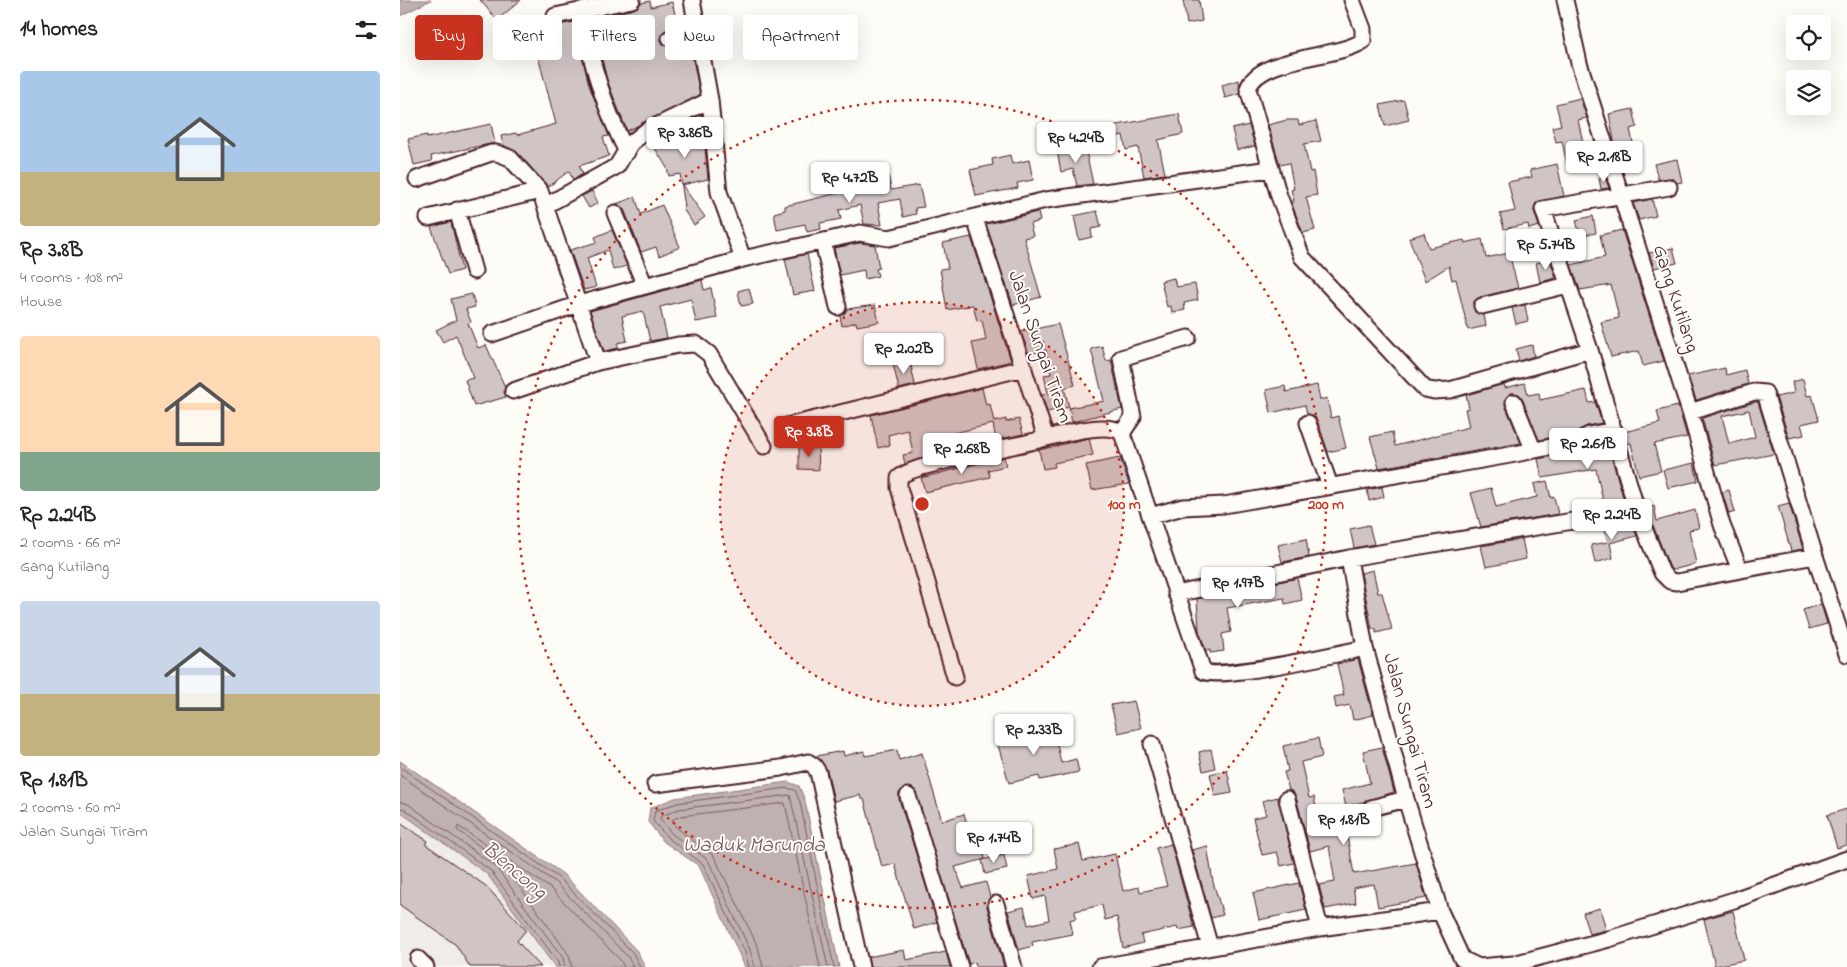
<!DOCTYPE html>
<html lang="en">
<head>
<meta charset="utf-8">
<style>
  :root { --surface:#fff; --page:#f2f2f2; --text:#222; --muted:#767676; --accent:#c8321e }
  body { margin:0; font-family:"Indie Flower",sans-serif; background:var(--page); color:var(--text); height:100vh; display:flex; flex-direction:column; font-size:19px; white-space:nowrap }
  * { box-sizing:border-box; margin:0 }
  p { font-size:16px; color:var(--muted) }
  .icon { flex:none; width:28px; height:28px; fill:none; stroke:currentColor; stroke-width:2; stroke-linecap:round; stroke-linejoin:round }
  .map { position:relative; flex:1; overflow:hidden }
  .panel { display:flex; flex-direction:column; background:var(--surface); width:400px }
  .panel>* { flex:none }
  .top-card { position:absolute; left:15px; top:15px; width:475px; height:45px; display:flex; gap:10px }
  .controls { position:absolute; left:1386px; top:15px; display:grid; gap:10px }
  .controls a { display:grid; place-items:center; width:45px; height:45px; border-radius:5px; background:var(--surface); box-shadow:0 5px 20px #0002; font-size:25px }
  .price { position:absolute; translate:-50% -42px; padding:0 11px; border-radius:5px; background:#fff; color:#222; font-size:16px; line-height:32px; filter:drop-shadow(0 1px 2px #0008) }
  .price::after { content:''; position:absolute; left:50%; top:30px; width:15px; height:11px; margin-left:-8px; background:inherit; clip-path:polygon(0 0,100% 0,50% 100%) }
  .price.selected { background:var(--accent); color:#fff }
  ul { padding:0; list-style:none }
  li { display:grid; align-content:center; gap:10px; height:265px; padding:0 20px }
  li span { display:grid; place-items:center; height:155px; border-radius:5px; color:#555 }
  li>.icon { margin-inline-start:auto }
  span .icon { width:90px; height:90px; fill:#fffc; stroke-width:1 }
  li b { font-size:21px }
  h2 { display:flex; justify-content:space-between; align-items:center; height:60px; padding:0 20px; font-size:21px }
  .tag { padding:0 18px; border-radius:5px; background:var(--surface); box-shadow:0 5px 20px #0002; font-size:18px; line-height:45px }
  .tag.selected { background:var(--accent); color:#fff }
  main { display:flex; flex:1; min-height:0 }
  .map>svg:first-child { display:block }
</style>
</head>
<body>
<main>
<section class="panel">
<h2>14 homes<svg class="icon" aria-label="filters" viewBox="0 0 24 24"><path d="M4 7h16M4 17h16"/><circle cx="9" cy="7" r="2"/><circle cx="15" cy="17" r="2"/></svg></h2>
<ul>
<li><span style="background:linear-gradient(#a9c7e8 65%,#c2b280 0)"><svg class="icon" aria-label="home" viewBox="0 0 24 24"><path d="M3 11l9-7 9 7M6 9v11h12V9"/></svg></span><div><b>Rp 3.8B</b><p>4 rooms · 108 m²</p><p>House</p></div></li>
<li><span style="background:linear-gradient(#ffd9b3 75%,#7fa58c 0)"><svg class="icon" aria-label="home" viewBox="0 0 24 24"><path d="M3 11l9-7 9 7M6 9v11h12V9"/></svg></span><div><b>Rp 2.24B</b><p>2 rooms · 66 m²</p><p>Gang Kutilang</p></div></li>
<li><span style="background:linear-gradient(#c9d6e8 60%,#c2b280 0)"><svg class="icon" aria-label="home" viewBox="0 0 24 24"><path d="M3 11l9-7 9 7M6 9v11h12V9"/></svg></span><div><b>Rp 1.81B</b><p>2 rooms · 60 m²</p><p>Jalan Sungai Tiram</p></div></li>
</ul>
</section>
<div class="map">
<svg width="1447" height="967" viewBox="0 0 1447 967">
  <rect width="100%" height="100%" fill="#fdfcf7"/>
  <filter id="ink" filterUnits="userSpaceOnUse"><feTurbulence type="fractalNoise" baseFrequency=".02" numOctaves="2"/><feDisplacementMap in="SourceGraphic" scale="10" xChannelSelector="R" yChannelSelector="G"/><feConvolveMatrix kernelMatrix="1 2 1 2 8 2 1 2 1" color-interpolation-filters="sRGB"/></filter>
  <g filter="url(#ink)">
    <!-- built -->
    <path fill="#f0ece8" d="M0 812 87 874 155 967H0Z"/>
    <!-- water -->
    <path fill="#c0b1b1" stroke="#91777b" d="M0 0H31L0 16Z
      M0 761 163 874 237 951 245 967H155L87 874 0 812Z
      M388 782 399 786 405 801 439 967H345L299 866 264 842 248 822 250 808 275 798Z"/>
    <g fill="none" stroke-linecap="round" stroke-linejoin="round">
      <!-- shore -->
      <path stroke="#795961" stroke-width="1" d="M0 767 159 878 233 953 240 967
        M0 775 155 882 228 957 233 967
        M0 802 8 804 95 866 163 958 165 967
        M0 808 5 809 91 871 158 962 159 967
        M172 967 169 955 102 862 57 830 58 826 150 888 221 961 224 967
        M349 967 345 952 303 864 268 838 253 821 255 811 277 803 387 788 395 790 400 802 434 967
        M355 967 350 950 308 860 272 834 260 819 261 816 279 809 390 795 428 967
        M363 967 358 947 314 856 277 828 272 822 273 819 281 816 385 803 420 967"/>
    </g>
    <!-- building -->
    <path fill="#d0c5c4" stroke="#4a1f2b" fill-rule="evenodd" d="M80 0H121L97 20Z
      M783 0H799L802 21 787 24Z
      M250 1 251 7 272 2 278 26 264 31 261 41 268 47 290 43 300 95 227 131 207 80 192 18 234 9 241 3Z
      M131 17 142 35 160 31 159 25 174 22 189 85 209 136 203 137 209 156 179 166 183 174 173 180 169 171 148 187 117 152 103 145 101 136 116 133 117 135 156 124 139 60 119 25Z
      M839 80 840 94 825 98 822 85Z
      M1180 98 1187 118 1178 120 1185 152 1190 151 1193 163 1168 169 1162 141 1156 142 1152 127 1161 125 1156 104Z
      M1004 100 1009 120 985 126 980 105Z
      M1233 109 1237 127 1230 129 1233 143 1215 146 1209 114Z
      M779 114 783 134 758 140 765 174 744 177 738 147 726 150 723 135 697 141 694 129Z
      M301 115 304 133 298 136 305 148 308 179 282 185 305 217 294 225 283 209 285 207 280 174 269 176 267 168 250 140Z
      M887 120H898L899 125 916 121 921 141 904 144 910 172 913 171 917 195 906 197 915 230 903 233 891 202 894 201 891 190 894 189 889 163 880 165 868 125Z
      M91 124 95 143 31 156 32 161 14 165 8 139 27 135V138Z
      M849 125 855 146 837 150 832 129Z
      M673 147 674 149 685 147 693 184 677 186 673 169 661 172 657 150Z
      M610 155 612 164 629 160 633 180 617 183 618 188 576 196 570 170 593 165 592 159Z
      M1277 159 1282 182 1277 183 1272 178 1258 179 1254 164Z
      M1157 164 1164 196 1136 203 1134 211 1139 226 1129 229 1128 224 1104 229 1100 214 1115 211 1108 182 1132 177 1130 170Z
      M488 174 491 190 519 185 524 207 515 208 516 214 503 217 500 199 478 203 482 225 464 224 460 205 439 210 441 219 420 223 421 229 407 232 405 224 377 230 374 213 385 210V206L438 193 437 189 461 184V180Z
      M1205 177 1209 188 1201 189 1199 178Z
      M192 191 198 203 189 208 182 196Z
      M235 197 241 214 262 205 280 247 259 256 256 247 241 252 224 209 216 204Z
      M1252 199 1256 216 1239 220 1233 203Z
      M697 211 701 227 691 229 692 237 679 240 674 216Z
      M638 212 640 221 630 224 633 236 624 238 641 297 613 305 586 224Z
      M1193 216 1196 233 1180 236 1176 220Z
      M51 222 62 270 48 274 31 227Z
      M212 230 227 266 213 270 208 250 187 258 196 287 184 290 170 250 197 242 195 237Z
      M1222 230 1256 337 1264 361 1243 366 1239 351 1211 357 1201 322 1219 318 1211 285 1180 290 1171 265 1205 257 1200 235Z
      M1024 233 1029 248 1064 240 1065 243 1082 239 1086 258 1109 253 1118 288 1080 297 1073 303 1075 312 1084 315 1086 326 1068 330 1056 279 1052 280 1049 266 1025 281 1009 238Z
      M571 237 611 361 578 369 572 343 586 340 582 320 577 321 573 305 547 310 540 269 548 268 543 243Z
      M460 243 475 245 479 268 476 269 478 276 465 279 464 270 440 275 434 248Z
      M1273 248 1277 263 1254 268 1249 253Z
      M407 254 415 291 393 295 385 259Z
      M1150 260 1156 278 1140 282 1136 263Z
      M774 278 776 287 795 284 798 300 784 303 785 310 772 313 771 306 767 307 761 281Z
      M302 280 304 290 311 288 317 318 296 322 291 299 260 307 267 338 250 341 243 311 222 316 227 341 217 343 219 348 204 351 190 311Z
      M349 288 353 304 341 306 338 291Z
      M72 294 75 307 66 309 71 322 68 323 78 348 86 345 105 387 106 397 74 406 65 380 74 378 56 335 43 342 36 330 56 320 51 299Z
      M475 305 479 322 457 326 456 322 442 326 440 316 447 309Z
      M1125 305 1128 321 1116 324 1112 308Z
      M658 324 675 385 664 388 669 407 647 412 642 395 648 394 644 375 651 374 646 350 629 354 621 332Z
      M1132 345 1134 356 1119 361 1116 349Z
      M702 346 706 361 711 360 722 409 672 422 669 408 704 401 691 349Z
      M510 361 515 385 499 389 493 364Z
      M1325 368 1326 375 1345 370 1348 384 1296 400 1288 376Z
      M1403 379 1407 396 1412 395 1419 420 1401 424 1404 435 1389 438 1376 397 1394 393 1392 382Z
      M1125 383 1128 395 1139 393 1140 400 1186 390 1189 403 1195 402 1202 423 1187 426 1173 433 1139 440 1122 398 1119 394 1111 393 1106 397 1105 405 1121 443 979 468 970 437 992 432 995 446 1069 427 1065 409 1069 408 1066 395 1104 384 1105 388Z
      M917 385 920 400 927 398 931 418 938 416 946 448 928 452 917 420 914 416 907 414 905 405 871 413 866 390 885 386 886 392Z
      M582 388 586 405 590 404 594 422 606 419V422L619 419 623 434 596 440 593 424 554 433 557 449 505 464 503 455 513 453 508 430 488 435 490 445 478 448 471 415Z
      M1355 402H1358L1374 454 1315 465 1302 418ZM1349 410 1355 437 1329 444 1322 416Z
      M1278 406 1287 437 1254 444 1261 471 1239 476 1231 443 1227 444 1224 432 1260 423 1257 411Z
      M689 438 693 455 654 463 655 467 643 469 639 450Z
      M1207 441 1225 504 1199 508V506L1204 505 1196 469 1142 478 1138 459 1178 451 1192 444Z
      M399 447H418L419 470 399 469Z
      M604 457 606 466 588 470 590 477 525 492 521 478Z
      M720 458 729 484 692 490 686 465Z
      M1294 463 1298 481 1268 488 1263 470Z
      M1147 481 1151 498 1154 497 1158 514 1081 527 1071 493 1091 488 1096 507 1137 497 1134 484Z
      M982 487 984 497 969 501 967 490Z
      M1329 490 1335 512 1329 514 1322 492Z
      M1389 503 1403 549 1391 551 1378 506Z
      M1254 506 1257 521 1295 510 1299 528 1289 530 1296 564 1272 570 1270 568 1246 508Z
      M1231 522 1237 536 1210 543 1213 558 1195 563 1191 545 1208 542 1204 528Z
      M969 525 974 544 954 548 950 529Z
      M906 539 909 557 882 562 878 545Z
      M1122 539 1126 559 1086 567 1081 546Z
      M973 570 978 593H982L992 629 976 633V629H972L961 573Z
      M897 578 902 600 885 604 884 598 827 608 831 632 822 634 824 651 810 653V650L806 651 799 631 797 599Z
      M1421 604 1427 624 1409 629 1403 610Z
      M958 659 973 715 953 720 950 705 936 708 934 697 944 695 937 664Z
      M734 701 741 728 718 733 711 705Z
      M653 725 661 763 676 759 679 772 640 780 639 776 609 783 596 738Z
      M918 738 922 757 901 762 909 798 914 797 920 830 945 825 954 874 1016 863 1026 898 978 907 974 884 953 888 956 903 925 909 919 885 935 882 929 846 910 851 896 797 889 790 884 772 888 771 883 746Z
      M982 747 994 792 946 807 942 790 970 783 963 751Z
      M811 749 815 768 803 771 799 752Z
      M497 750 499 760 522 753 542 821 564 814 573 843 581 841 585 859 555 867 563 888 586 882 590 897 587 907 604 967H576L575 962 569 964 515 790 505 787 499 793V799L537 922 514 929 495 864 482 867 464 799H461L460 795 434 801 427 770 416 756 443 751 444 756 464 751 465 756Z
      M827 770 832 793 815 796 810 774Z
      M878 797 894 863 881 866 877 852 862 855 853 818 866 815 862 801Z
      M1447 809V845L1437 848 1427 815Z
      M0 823 28 841 25 844 86 886 126 930 117 941 141 967H70L56 945 0 905Z
      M679 844 683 861 715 854 723 891 739 887 740 892 767 886 756 848 771 844 794 927 778 930 777 927 741 935 743 943 723 948 717 917 705 920 702 905 675 911 676 918 670 920 673 934 632 942 633 946 619 950 608 911 624 907 628 925 649 920 645 896 633 899 628 876 658 869 654 849Z
      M807 846 813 882 823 915 811 918 792 850Z
      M604 855 607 869 585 874 582 860Z
      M899 883 906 910 859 920 853 893Z
      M1200 908 1206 930 1189 934 1183 913Z
      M1333 911 1344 960 1315 966 1304 919Z
      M504 950 506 960 546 952 550 967H470L468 957Z"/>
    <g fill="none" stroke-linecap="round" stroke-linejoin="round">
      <defs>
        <path id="minor" d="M292 0 310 100 319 192 343 259
          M952 0 963 29V41C936 59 858 56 848 89L879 196 902 257 1025 389 1034 391 1050 390 1190 350
          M1165 0 1179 63 1290 412 1322 525 1340 570
          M181 10C190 60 203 106 227 152
          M155 16 232 0
          M270 38 299 31
          M17 179 91 153H97L110 158 140 191 198 362
          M1269 187 1143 209 1190 350 1237 511 1262 573 1270 581 1277 582 1415 556
          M145 206 217 166 231 143 246 131 310 100
          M57 210 74 271
          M215 213 245 286
          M28 218 140 191
          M575 219 646 438C663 434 708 421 722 433L803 671C817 681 941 653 965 648L1006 799 1040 911 1062 959 1079 967 1113 964 1209 939 1334 900 1447 859
          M423 242 438 307
          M1082 306 1168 285
          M92 334 179 304 245 286 343 259 460 233 489 238 646 200 870 169
          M113 391 198 362 278 345 296 344 309 354 364 446
          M1114 402 1133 449
          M1290 412 1354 392 1365 393 1415 556 1447 654
          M908 423 930 486
          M387 426 624 368
          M722 433 733 417 721 358 788 338
          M750 516 783 507 824 505 1110 455 1176 442 1189 435 1214 430
          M949 558 965 648
          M776 594 949 558 1197 517 1202 519 1237 511
          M555 677 499 488V478C509 464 622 446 646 438
          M752 744 810 947
          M255 784 381 768 408 762 414 766 418 772 461 967
          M508 796 560 967
          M887 799 920 928
          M971 808 1006 799
          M596 904 614 967
          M18 959 26 967
          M700 967 920 928 1040 911"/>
      </defs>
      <!-- minor casing -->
      <use href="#minor" stroke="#4a1f2b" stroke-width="19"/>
      <!-- minor -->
      <use href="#minor" stroke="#fdfcf7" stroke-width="15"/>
    </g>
  </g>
  <!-- distance rings -->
  <circle cx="522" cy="504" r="202" fill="#c8321e" fill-opacity=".12"/>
  <g fill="none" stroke="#c8321e" stroke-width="2.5" stroke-dasharray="2.5 5">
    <circle cx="522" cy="504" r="202"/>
    <circle cx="522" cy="504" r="404"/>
  </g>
  <g text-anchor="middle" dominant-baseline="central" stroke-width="4" stroke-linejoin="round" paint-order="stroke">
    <!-- street labels -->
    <g font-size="20" fill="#4a1f2b" stroke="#fdfcf7">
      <text transform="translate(1275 299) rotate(72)">Gang Kutilang</text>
      <text transform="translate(639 347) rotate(71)">Jalan Sungai Tiram</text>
      <text transform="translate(1009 731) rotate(75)">Jalan Sungai Tiram</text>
    </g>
    <!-- water labels -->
    <g font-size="21" font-style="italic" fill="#73525a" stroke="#fdfcf7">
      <text x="354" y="846">Waduk Marunda</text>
      <text transform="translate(114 871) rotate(40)">Blencong</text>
    </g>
  </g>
  <circle cx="522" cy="504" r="8" fill="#c8321e" stroke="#fdfcf7" stroke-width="2.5"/>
  <g font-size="15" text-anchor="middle" font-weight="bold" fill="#c8321e" stroke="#fdfcf7" stroke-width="4" stroke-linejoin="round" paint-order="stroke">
    <text x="724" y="509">100 m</text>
    <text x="926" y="509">200 m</text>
  </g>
</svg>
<div class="controls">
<a><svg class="icon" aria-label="locate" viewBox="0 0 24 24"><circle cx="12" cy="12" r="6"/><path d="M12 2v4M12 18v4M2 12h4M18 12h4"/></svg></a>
<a><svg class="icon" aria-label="layers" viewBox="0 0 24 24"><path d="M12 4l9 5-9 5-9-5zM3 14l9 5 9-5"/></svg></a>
</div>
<b class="price" style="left:285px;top:159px">Rp 3.86B</b>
<b class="price" style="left:676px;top:164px">Rp 4.24B</b>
<b class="price" style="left:1204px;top:183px">Rp 2.18B</b>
<b class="price" style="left:450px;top:204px">Rp 4.72B</b>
<b class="price" style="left:1146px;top:271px">Rp 5.74B</b>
<b class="price" style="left:504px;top:375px">Rp 2.02B</b>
<b class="price selected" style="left:409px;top:458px">Rp 3.8B</b>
<b class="price" style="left:1188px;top:470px">Rp 2.61B</b>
<b class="price" style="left:562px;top:475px">Rp 2.68B</b>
<b class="price" style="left:1212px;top:541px">Rp 2.24B</b>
<b class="price" style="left:838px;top:609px">Rp 1.97B</b>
<b class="price" style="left:634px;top:756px">Rp 2.33B</b>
<b class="price" style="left:944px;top:846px">Rp 1.81B</b>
<b class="price" style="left:594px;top:864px">Rp 1.74B</b>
<div class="top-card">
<a class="tag selected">Buy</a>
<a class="tag">Rent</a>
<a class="tag">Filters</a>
<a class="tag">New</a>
<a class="tag">Apartment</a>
</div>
</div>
</main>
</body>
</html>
